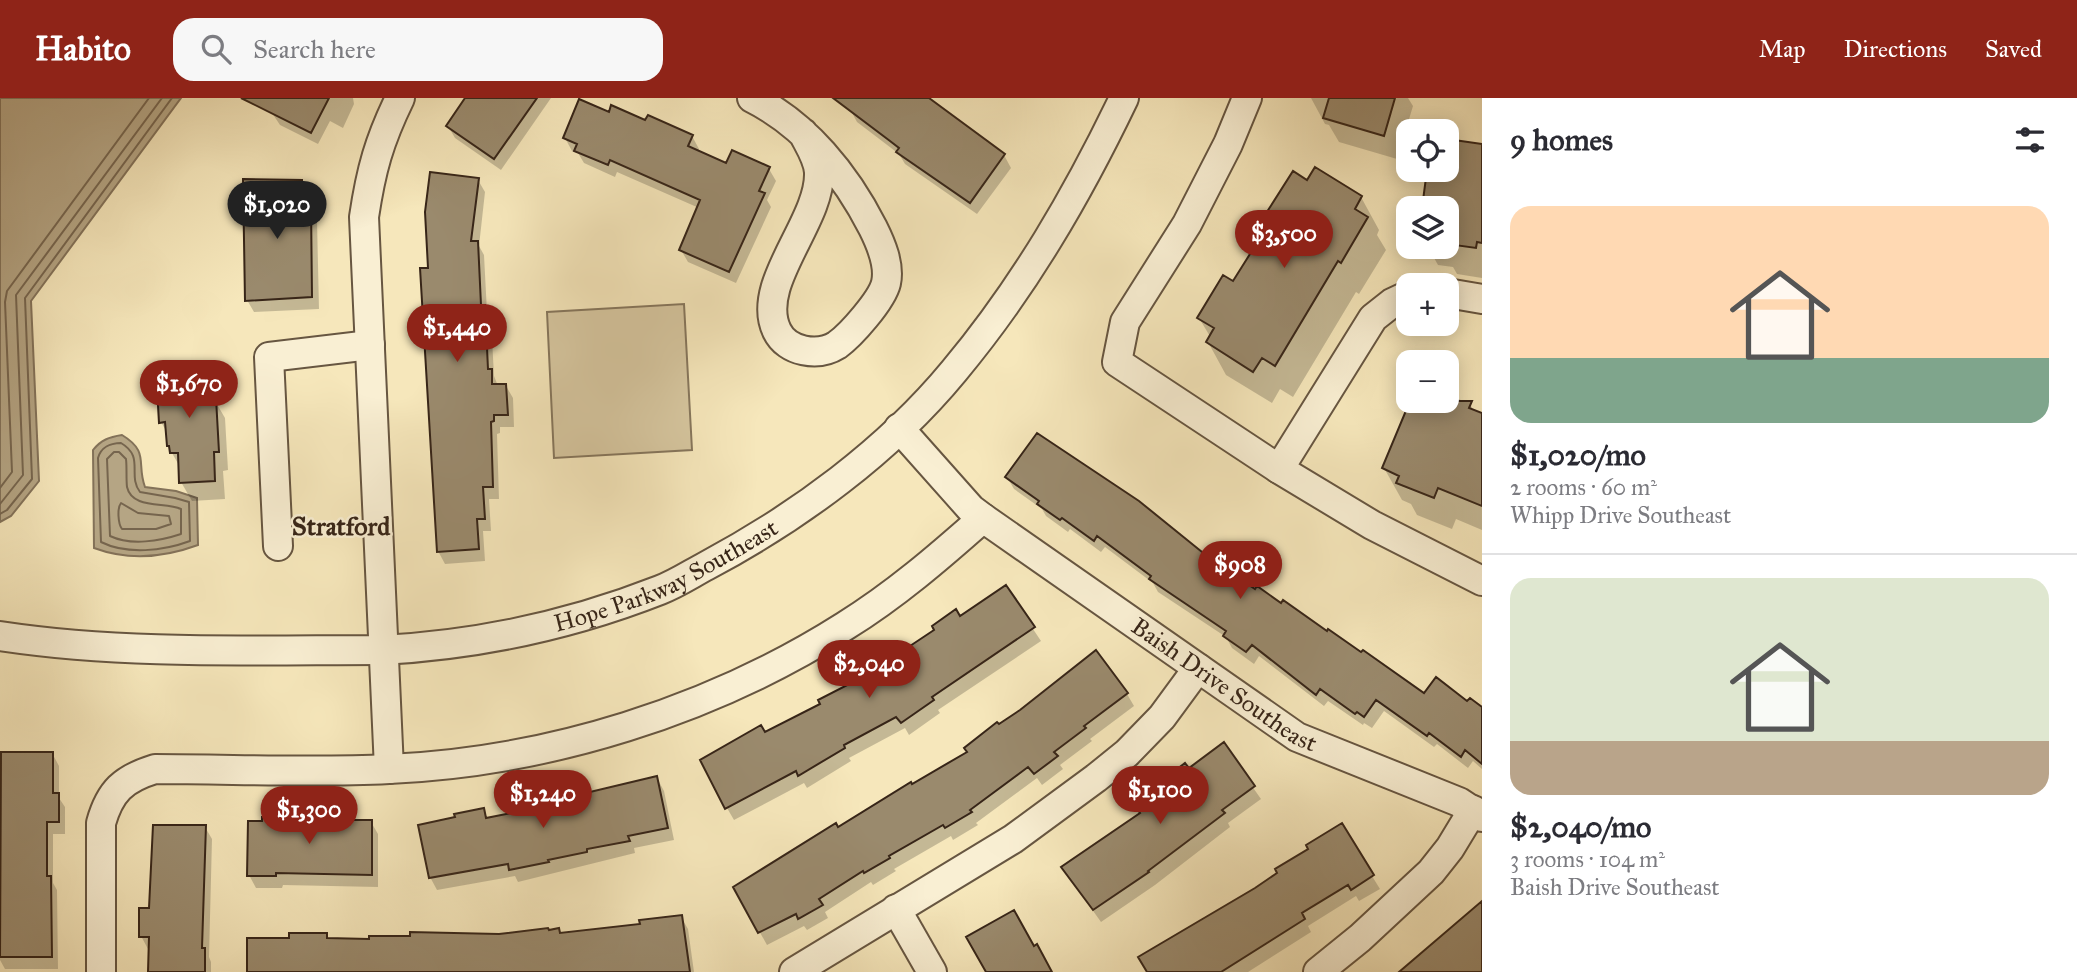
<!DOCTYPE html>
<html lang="en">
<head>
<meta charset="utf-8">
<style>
  :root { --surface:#fff; --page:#f7f7f7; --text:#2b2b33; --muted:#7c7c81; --line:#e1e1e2; --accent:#8f2418 }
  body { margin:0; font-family:"IM FELL Great Primer",serif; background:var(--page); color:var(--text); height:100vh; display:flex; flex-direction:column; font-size:26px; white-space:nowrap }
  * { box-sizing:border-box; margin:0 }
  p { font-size:23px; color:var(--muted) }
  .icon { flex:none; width:38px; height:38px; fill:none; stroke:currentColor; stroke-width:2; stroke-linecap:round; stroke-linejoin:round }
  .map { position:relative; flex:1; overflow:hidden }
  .side { display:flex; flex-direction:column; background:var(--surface); width:595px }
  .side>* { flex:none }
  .buttons { position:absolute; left:1396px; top:21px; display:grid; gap:14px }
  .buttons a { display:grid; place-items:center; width:63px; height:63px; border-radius:14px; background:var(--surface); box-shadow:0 4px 18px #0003; font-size:35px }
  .price { position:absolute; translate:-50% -60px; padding:0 16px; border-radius:24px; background:var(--accent); color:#fff; font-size:23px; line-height:46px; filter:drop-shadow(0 2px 4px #0008) }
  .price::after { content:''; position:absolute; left:50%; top:42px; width:21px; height:16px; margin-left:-10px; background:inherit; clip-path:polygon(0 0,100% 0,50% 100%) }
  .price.selected { background:#222; color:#fff }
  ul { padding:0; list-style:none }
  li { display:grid; align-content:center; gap:14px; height:371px; padding:0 28px }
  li+li { border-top:2px solid var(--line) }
  li span { display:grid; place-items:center; height:217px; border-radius:21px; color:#555 }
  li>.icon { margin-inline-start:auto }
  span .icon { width:126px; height:126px; fill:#fffc; stroke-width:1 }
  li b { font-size:30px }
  h2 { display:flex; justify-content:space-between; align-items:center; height:84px; padding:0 28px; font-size:30px }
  header { display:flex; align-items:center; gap:42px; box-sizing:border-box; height:98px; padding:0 35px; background:var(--accent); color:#fff }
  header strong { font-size:33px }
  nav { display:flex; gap:38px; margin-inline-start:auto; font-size:24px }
  .search { width:490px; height:63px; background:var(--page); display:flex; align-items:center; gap:18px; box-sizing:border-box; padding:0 24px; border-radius:21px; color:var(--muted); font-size:26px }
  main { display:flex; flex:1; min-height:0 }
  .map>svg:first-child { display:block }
</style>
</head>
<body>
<header>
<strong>Habito</strong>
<div class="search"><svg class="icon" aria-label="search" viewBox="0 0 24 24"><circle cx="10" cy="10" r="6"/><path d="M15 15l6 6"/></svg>Search here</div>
<nav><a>Map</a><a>Directions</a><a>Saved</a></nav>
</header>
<main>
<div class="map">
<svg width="1482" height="874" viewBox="0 0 1482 874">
  <rect width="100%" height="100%" fill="#f6e7bb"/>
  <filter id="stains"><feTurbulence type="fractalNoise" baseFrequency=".00286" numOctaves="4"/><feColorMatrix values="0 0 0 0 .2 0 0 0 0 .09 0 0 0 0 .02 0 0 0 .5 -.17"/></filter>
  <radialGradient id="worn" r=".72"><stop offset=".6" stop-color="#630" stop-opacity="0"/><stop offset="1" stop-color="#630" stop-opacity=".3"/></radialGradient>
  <!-- green -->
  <path fill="#d6c69f" stroke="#86765c" stroke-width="2" d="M684 206 692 352 554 360 547 214Z"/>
  <!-- water -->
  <path fill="#b5a584" stroke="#837259" stroke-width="2" d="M0 0H181L31 203 39 383 11 418 0 424Z
    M122 337C150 354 136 365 145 389L176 393 197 400 198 447C163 460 129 463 94 450L93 352C101 342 109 339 122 337Z"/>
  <!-- shadow -->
  <path fill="#0003" d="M280 0H353L354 6 343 30 330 23 318 46 280 27 272 15Z
    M488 0H551L501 72 455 40 448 28Z
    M833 0H926L1004 57 1011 70 977 116 905 66 899 56 857 24 851 13Z
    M1311 0H1408L1413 8 1397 61 1339 44 1329 27 1325 26Z
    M610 16 646 24 692 38 699 51 697 55 727 68 769 71 776 83 767 102 771 109 736 185 688 164 681 152 699 110 617 74 615 79 584 65 578 55 572 53 565 40Z
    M1482 48V180L1457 176 1453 169 1438 167 1428 149H1447V110H1423L1429 72H1447Z
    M478 82 485 94 479 148 484 157 487 214 491 221 494 278 498 288H506L513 300 514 329H500V335L497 336 499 401H489L491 433H483L485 463 445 466 438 453 430 172Z
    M301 84 309 96 308 109 317 122 319 211 254 214 247 202Z
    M1307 84 1361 99 1379 132 1377 137 1386 152 1359 196 1356 194 1293 299 1280 291 1272 305 1226 277 1208 244 1211 240 1199 220 1234 185 1272 125 1267 117Z
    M200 272H207L217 290 218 308 225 320 228 372 223 373 225 401 192 403 181 384 180 369 168 348V336L161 324Z
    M1447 296 1470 306 1474 314 1482 317V432L1456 421 1452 431 1417 417 1411 406 1402 402 1384 370 1412 303H1447Z
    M1007 379 1201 455 1256 493 1425 597 1468 605 1482 611V671L1473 663 1468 670 1437 646 1434 649 1384 613 1372 630 1364 625 1363 627 1328 603 1324 608 1259 558 1254 566 1232 550 1226 539 1158 494 1153 485 1105 449 1101 454 1070 431 1068 434 1046 418 1042 411 1014 391Z
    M1005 489 1041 543 938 612 940 615 909 637 905 630 849 660 851 663 807 690 804 685 734 722 727 710 764 636 822 606 866 579Z
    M1127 596 1134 608 1090 641 1092 643 1060 667 1063 671 1042 687 1037 680 976 725 978 727 953 742 951 738 894 771 896 773 873 787 871 784 825 814 828 820 807 832 804 828 767 847 735 790 911 688Z
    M1223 647 1261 701 1228 725 1230 729 1155 787 1101 824 1071 782 1189 672Z
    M52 655 59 668V700L65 709V736H53V785L57 792 58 871H5L0 862 3 656Z
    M657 680 664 693 674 742 634 750 635 755 518 784 515 778 437 792 430 779 457 720 483 712 488 721 544 710Z
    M317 717 320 724H371L378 736V789L283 787 282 790H256L249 777 289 722Z
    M1341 728 1380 791 1359 803 1356 798 1308 828 1311 834 1248 874H1148Z
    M205 729 212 741 209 859 211 864V874H150V851H148L141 838 151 812Z
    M681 819 688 831 694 874H249L291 842 326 837 329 842H371L499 838 558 832 561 837 642 827Z"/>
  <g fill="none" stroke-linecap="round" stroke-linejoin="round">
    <!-- shore -->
    <path stroke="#76654e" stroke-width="2" d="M121 345C145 359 127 377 140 394L175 400 189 404 190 443C163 453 127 457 101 444L98 360C101 349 111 345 121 345Z
      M114 354H119L126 361C127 370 126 380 127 389 132 411 164 404 181 411V436C160 443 131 448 110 438L107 361Z
      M0 390 12 374 5 204 7 193 149 0
      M121 405 138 415 169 418 171 426 156 431H122C118 426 117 410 121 405Z
      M0 406 23 377 16 197 162 0
      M0 416 7 412 32 381 25 200 172 0"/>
  </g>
  <!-- building -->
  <path fill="#9a8a6d" stroke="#372518" stroke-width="2" d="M241 0H329L311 35Z
    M465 0H537L494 61 446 28Z
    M833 0H929L1005 56 970 105 896 54 899 50 890 43Z
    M1329 0H1395L1384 38 1323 20Z
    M579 1 609 14 611 7 645 22 648 17 693 37 688 48 726 65 732 52 770 69 759 93 765 95 729 174 679 152 700 102 610 62 608 67 574 53 577 46 563 40Z
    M1454 42 1482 46V145L1477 144 1476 150 1447 146V110H1422L1427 72H1447V47L1453 48Z
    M1315 69 1362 98 1355 111 1368 119 1341 165 1338 163 1275 268 1262 260 1253 274 1206 244 1214 230 1197 220 1223 177 1233 183 1272 121 1265 117 1293 73 1307 82Z
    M430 74 479 80 471 143H478L481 207H485L488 271H492V286H506L508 317H494V323L491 324 493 389H483L485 421H477L479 451 437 454 420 170H428L425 114Z
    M243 81 302 82V107H311L312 199 245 203Z
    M198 265 199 270H208L209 300H216L219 354H214L215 383 179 385 178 355H170L169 348H167L165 324 159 325 156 272 177 270 176 267Z
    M1410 303H1472L1469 310 1482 315V408L1438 390 1434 400 1396 385 1399 378 1382 370Z
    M1037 335 1139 403 1202 454 1255 491 1257 488 1281 505 1283 502 1327 533 1328 531 1361 554 1363 552 1424 595 1436 579 1467 603 1470 600 1482 609V666L1465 652 1461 659 1429 635 1427 638 1376 602 1364 619 1357 614 1355 616 1320 591 1316 597 1252 547 1246 554 1223 538 1226 533 1149 481 1151 478 1097 438 1094 443 1062 420 1060 422 1037 406 1039 403 1005 379Z
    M1006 487 1035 529 932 599 934 602 901 625 896 619 844 647 845 650 798 678 796 673 725 711 700 662 761 627 765 634 820 606 818 602 865 578 934 532 932 528 956 511 960 518Z
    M1096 552 1128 595 1084 628 1086 630 1054 654 1058 658 1034 676 1028 669 970 712 972 714 945 730 943 727 889 758 890 760 864 775 863 773 819 801 823 807 798 821 796 816 758 835 733 789 836 725 838 729 911 684 912 686 967 654 964 650 997 624 999 626 1020 612Z
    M1224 644 1255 688 1222 712 1225 715 1148 773 1149 774 1093 812 1061 769 1140 715 1137 711 1169 689 1164 681 1185 665 1189 670Z
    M1 654H53V695H59V724H47V778H51L52 859H0Z
    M657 678 668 730 628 738 630 743 587 751V754L548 762 549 764 509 772 508 766 429 780 418 727 455 719 454 716 484 710 486 720 541 709V706L573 700V698Z
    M288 715H318V722H372V777L276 775V778H247L248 723H262V719L288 720Z
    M1342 725 1374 777 1351 792 1348 787 1302 815 1305 821 1221 874H1147L1138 859 1255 790 1277 775 1275 771 1308 751 1306 747Z
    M153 727H206L202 850H205V874H148L149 839H139V810H149Z
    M1482 803V874H1399Z
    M1014 812 1034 848 1037 846 1052 874H986L966 839Z
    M682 817 690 874H247V840H289V835H327V840L369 841V838H410V834L499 836 548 830 549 832 559 830 560 835 640 826 639 822Z"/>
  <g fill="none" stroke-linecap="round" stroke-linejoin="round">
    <defs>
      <g id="minor">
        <path d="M752 0C806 27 846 77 873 130 881 146 890 167 886 185 882 202 851 237 837 247 818 259 787 254 777 233 754 186 821 124 819 74 818 60 809 47 803 35"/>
        <path d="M1247 0 1228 46 1187 126 1125 224 1117 264 1279 371 1372 427 1482 483"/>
        <path d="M1447 195 1482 201"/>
        <path d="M899 330 971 411 983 420"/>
        <path d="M1279 371 1373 220 1392 205 1409 197"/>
        <path d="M278 448 269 259 370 247"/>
        <path id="s1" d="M0 538C126 557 255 552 382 552 477 547 571 527 660 492 676 486 691 476 706 468 798 419 888 353 954 273 1024 189 1077 98 1124 0"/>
        <path d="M389 671 364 119C371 72 379 43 400 0"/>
        <path d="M896 811 932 874"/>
        <path id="s2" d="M101 874V725C110 693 123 681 155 671 233 671 311 675 389 671 548 664 711 613 845 528 895 497 939 459 983 420L1297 639 1459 704 1482 719"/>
        <path d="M794 874 1013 741 1096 680 1127 655 1162 619 1198 570"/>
        <path d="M1318 874 1360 840 1431 774 1450 750 1473 712"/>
      </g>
    </defs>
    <!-- minor casing -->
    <use href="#minor" stroke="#675641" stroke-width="32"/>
    <!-- minor -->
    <use href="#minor" stroke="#f9efd3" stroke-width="28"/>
  </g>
  <g text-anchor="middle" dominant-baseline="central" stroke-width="5" stroke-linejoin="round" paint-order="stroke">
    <!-- street labels -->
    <g font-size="24" fill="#372518" stroke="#f9efd3">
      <text stroke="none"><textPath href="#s1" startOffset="679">Hope Parkway Southeast</textPath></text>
      <text stroke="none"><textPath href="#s2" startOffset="1416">Baish Drive Southeast</textPath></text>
    </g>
    <!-- neighbourhood labels -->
    <g font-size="26" font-weight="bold" fill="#372518" stroke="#f9efd3">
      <text x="341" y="428">Stratford</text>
    </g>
  </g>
  <rect width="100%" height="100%" filter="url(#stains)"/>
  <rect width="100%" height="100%" fill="url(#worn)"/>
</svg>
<div class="buttons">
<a><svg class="icon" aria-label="locate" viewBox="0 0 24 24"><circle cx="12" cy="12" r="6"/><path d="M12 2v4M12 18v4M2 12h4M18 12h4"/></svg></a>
<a><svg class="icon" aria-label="layers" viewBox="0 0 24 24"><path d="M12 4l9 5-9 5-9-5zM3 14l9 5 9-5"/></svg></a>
<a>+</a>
<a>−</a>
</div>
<b class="price selected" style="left:277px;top:143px">$1,020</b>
<b class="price" style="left:1284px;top:172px">$3,500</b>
<b class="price" style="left:457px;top:266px">$1,440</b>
<b class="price" style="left:189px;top:322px">$1,670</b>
<b class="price" style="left:1240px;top:503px">$908</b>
<b class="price" style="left:869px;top:602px">$2,040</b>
<b class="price" style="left:1160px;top:728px">$1,100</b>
<b class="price" style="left:543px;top:732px">$1,240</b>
<b class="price" style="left:309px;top:748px">$1,300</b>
</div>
<section class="side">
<h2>9 homes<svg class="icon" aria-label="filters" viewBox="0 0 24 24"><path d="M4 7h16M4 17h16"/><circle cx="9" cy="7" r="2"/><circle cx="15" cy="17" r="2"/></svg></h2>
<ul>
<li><span style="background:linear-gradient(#ffd9b3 70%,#7fa58c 0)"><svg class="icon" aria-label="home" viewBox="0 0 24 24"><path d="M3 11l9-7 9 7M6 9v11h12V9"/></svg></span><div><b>$1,020/mo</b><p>2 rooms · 60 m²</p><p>Whipp Drive Southeast</p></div></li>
<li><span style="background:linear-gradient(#dfe7d0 75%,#b9a48a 0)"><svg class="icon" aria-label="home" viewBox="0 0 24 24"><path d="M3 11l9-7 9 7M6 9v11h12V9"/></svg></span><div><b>$2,040/mo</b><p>3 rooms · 104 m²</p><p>Baish Drive Southeast</p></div></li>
</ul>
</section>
</main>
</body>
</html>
